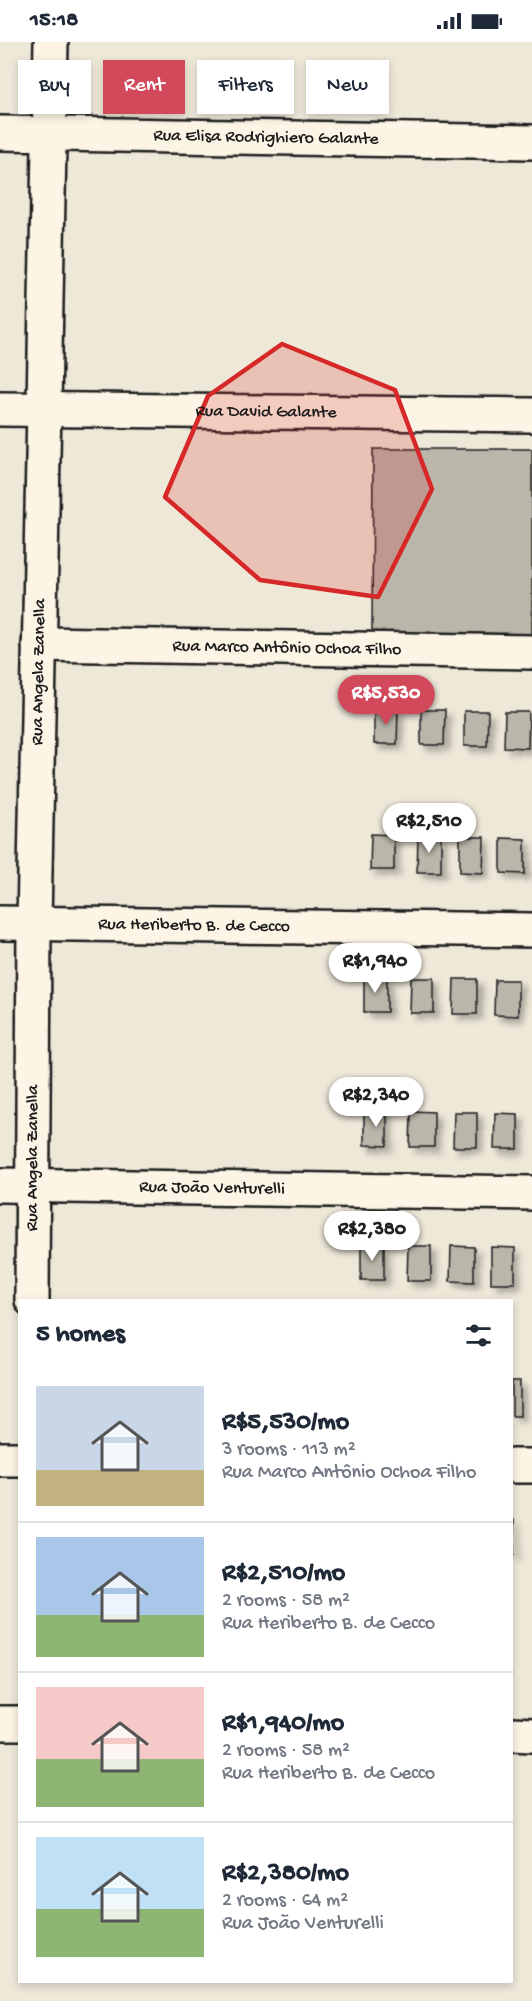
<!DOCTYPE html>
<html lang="en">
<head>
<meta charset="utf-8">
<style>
  :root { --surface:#fff; --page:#f2f2f3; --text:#1f2937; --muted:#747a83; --line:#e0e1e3; --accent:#d1495b }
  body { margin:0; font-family:"Gochi Hand",sans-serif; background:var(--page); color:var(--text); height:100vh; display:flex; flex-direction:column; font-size:22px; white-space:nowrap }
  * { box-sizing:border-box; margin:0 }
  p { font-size:20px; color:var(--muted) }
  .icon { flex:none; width:33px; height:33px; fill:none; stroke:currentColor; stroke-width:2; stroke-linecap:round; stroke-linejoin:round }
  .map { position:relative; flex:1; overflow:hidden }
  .drawer { position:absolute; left:18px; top:1257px; width:495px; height:684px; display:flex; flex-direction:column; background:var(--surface); border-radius:0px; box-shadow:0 3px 9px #0003 }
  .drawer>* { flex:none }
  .top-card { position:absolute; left:18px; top:18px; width:496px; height:54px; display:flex; gap:12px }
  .price { position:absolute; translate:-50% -51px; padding:0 14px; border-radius:21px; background:#fff; color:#222; font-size:20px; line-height:39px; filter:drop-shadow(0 2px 3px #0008) }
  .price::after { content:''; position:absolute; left:50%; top:36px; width:18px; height:14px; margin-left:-9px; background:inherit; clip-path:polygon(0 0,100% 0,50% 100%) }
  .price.on { background:var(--accent); color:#fff }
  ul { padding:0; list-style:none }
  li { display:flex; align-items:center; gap:18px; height:150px; padding:0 18px }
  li+li { border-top:2px solid var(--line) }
  li span { display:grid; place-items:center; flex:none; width:168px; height:120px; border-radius:0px; color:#555 }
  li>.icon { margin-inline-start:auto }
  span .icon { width:72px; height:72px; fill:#fffc; stroke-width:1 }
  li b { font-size:26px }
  h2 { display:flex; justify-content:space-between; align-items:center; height:72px; padding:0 18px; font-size:26px }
  .chip { padding:0 21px; border-radius:0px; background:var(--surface); box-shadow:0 3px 9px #0003; font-size:21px; line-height:54px }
  .chip.on { background:var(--accent); color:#fff }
  .status { display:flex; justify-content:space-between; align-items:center; height:42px; padding:0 30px; background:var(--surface); direction:ltr }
  .status svg { height:16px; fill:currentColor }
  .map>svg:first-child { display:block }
</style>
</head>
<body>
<div class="status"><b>15:18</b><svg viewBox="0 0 49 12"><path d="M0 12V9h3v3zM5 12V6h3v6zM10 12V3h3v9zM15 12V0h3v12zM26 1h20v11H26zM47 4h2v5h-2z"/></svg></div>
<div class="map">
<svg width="532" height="1959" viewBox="0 0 532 1959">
  <defs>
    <filter id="shadow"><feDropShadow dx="5.5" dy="5.5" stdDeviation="3" flood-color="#0004"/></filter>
  </defs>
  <rect width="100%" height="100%" fill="#eee8d9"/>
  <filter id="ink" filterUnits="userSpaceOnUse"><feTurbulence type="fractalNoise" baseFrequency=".0167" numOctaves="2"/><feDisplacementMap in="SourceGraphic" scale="12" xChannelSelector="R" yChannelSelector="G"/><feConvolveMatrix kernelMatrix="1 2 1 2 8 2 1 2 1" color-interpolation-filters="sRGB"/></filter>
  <g filter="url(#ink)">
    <!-- building -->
    <path fill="#bab6aa" stroke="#1c1c1c" stroke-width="1.5" filter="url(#shadow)" d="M373 407H532V594L372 593Z
      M374 666 398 667 397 702H374Z
      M421 668H445L444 703H421Z
      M464 669H488L487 704H464Z
      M505 670H529L528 706 504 705Z
      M371 792 394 793V828H370Z
      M418 794H441V830H417Z
      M460 795H484L483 831 460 830Z
      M501 796 525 797V832L501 831Z
      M364 934 387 935V970H364Z
      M411 936H434V971H410Z
      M454 937H477V972H453Z
      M495 938H518V974L494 973Z
      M364 1068H387V1104L364 1103Z
      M411 1069 434 1070V1105H410Z
      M454 1070H477V1105H453Z
      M495 1071 518 1072V1107H494Z
      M361 1202H384V1238H361Z
      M408 1204H431V1239H407Z
      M451 1204 474 1205V1240L450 1239Z
      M491 1205 515 1206V1241H491Z
      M512 1339H520V1374H512Z
      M512 1478H514V1513H512Z"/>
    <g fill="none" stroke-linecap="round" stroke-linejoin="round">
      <defs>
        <g id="minor">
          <path id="s1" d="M0 91 532 100"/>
          <path id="s2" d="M0 367 532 373"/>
          <path id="s3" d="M39 602 532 610"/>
          <path id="s4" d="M0 881 532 888"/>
          <path id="s5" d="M0 1143 532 1151"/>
          <path id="s6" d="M32 1258 34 882 51 0"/>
          <path d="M0 1417H20"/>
          <path d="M512 1424H532"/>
          <path d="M0 1681H20"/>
          <path d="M512 1692 532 1693"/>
        </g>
      </defs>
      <!-- minor casing -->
      <use href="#minor" stroke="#1c1c1c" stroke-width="38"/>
      <!-- minor -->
      <use href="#minor" stroke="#fcf5e5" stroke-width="33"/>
    </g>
  </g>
  <!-- marked area -->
  <path fill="#d62828" fill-opacity="0.2" stroke="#d62828" stroke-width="4.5" stroke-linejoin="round" d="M282 302 395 348 432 447 378 555 260 538 165 455 208 354Z"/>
  <g text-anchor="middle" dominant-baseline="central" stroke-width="6" stroke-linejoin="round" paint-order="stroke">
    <!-- street labels -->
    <g font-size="18" fill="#1c1c1c" stroke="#fcf5e5">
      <text stroke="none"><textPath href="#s1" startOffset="266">Rua Elisa Rodrighiero Galante</textPath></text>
      <text stroke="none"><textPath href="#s2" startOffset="266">Rua David Galante</textPath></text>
      <text stroke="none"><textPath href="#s3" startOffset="248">Rua Marco Antônio Ochoa Filho</textPath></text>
      <text stroke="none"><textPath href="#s6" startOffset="628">Rua Angela Zanella</textPath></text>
      <text stroke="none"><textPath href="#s4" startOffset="194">Rua Heriberto B. de Cecco</textPath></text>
      <text stroke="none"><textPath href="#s6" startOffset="142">Rua Angela Zanella</textPath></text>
      <text stroke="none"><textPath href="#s5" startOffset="212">Rua João Venturelli</textPath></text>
    </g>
  </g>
</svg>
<b class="price on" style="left:386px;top:684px">R$5,530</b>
<b class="price" style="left:429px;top:812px">R$2,510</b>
<b class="price" style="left:375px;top:952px">R$1,940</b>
<b class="price" style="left:376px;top:1086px">R$2,340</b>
<b class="price" style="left:372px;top:1220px">R$2,380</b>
<div class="top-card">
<a class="chip">Buy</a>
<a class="chip on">Rent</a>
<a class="chip">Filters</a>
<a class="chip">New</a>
</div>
<section class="drawer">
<h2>5 homes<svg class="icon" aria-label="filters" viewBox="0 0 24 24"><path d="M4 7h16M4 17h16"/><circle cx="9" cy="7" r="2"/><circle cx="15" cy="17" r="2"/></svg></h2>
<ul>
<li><span style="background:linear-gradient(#c9d6e8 70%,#c2b280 0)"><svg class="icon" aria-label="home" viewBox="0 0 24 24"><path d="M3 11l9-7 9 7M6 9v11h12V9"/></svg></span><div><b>R$5,530/mo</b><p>3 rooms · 113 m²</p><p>Rua Marco Antônio Ochoa Filho</p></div></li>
<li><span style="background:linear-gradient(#a9c7e8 65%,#8fb573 0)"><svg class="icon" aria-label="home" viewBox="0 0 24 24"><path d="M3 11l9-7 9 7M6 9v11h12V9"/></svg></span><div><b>R$2,510/mo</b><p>2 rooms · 58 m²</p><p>Rua Heriberto B. de Cecco</p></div></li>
<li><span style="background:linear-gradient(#f6c9c9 60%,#8fb573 0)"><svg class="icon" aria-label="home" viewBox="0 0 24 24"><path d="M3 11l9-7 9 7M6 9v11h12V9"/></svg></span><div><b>R$1,940/mo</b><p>2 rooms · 58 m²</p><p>Rua Heriberto B. de Cecco</p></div></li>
<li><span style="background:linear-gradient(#bfe0f5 60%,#8fb573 0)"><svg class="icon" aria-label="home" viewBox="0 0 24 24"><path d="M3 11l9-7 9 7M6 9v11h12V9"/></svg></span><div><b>R$2,380/mo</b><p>2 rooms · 64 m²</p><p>Rua João Venturelli</p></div></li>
</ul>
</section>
</div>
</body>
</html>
